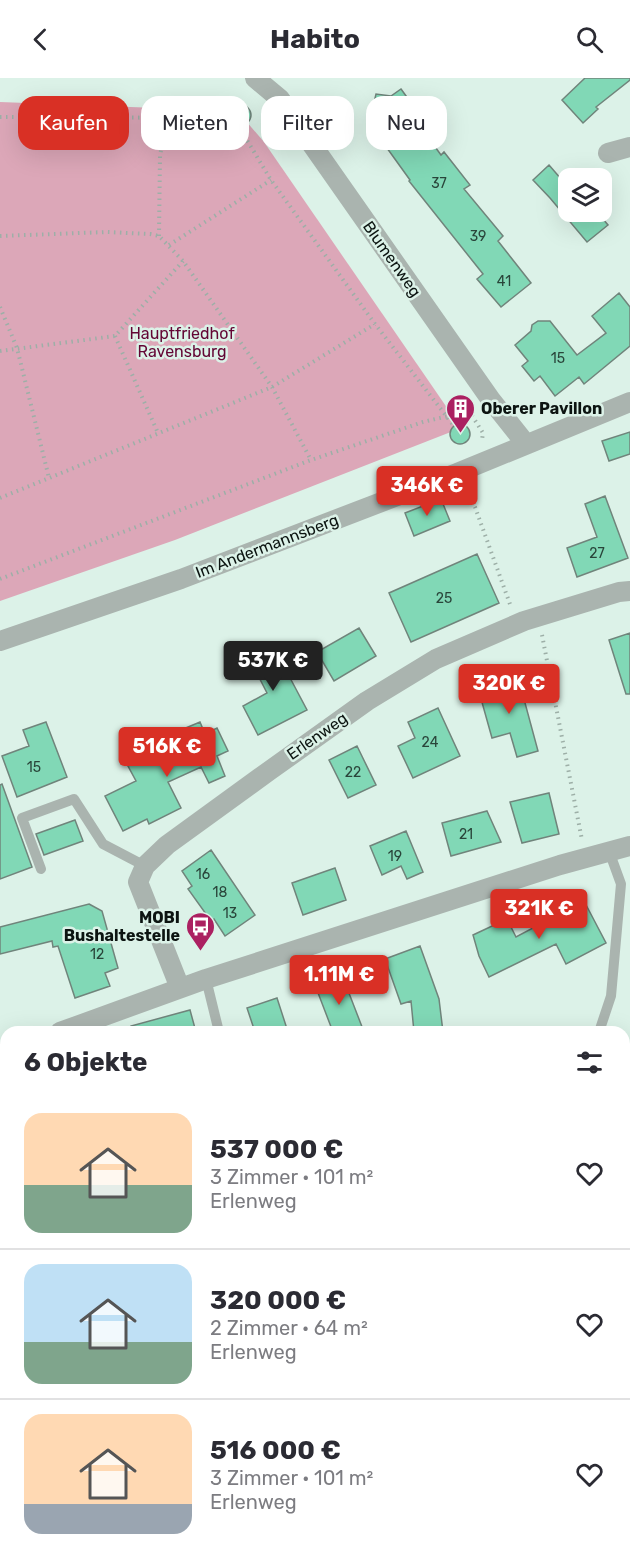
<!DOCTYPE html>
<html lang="de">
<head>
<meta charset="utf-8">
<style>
  :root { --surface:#fff; --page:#f7f7f7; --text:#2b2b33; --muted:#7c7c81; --line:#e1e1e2; --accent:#d93025 }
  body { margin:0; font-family:Rubik,sans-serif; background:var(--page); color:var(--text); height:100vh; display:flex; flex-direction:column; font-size:22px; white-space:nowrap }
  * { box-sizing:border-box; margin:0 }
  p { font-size:20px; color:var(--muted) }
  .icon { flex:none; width:33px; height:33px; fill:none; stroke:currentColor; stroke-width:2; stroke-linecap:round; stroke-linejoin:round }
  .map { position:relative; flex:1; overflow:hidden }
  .panel { position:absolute; left:0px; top:948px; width:630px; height:536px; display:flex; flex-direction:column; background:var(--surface); border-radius:18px 18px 0 0; box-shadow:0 6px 24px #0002 }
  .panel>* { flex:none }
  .guide { position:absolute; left:18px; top:18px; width:594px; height:54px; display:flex; gap:12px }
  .buttons { position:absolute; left:558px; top:90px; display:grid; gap:12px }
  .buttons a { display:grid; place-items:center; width:54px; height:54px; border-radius:12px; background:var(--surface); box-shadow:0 6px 24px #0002; font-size:30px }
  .price { position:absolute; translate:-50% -51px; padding:0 14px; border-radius:6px; background:var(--accent); color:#fff; font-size:20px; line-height:39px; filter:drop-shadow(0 2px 3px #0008) }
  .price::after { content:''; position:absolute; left:50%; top:36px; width:18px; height:14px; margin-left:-9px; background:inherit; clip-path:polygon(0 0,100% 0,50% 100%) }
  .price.current { background:#222; color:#fff }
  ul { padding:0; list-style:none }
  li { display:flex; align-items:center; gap:18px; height:150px; padding:0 24px }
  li+li { border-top:2px solid var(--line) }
  li span { display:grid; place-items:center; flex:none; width:168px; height:120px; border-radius:18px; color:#555 }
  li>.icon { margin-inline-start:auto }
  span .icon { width:72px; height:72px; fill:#fffc; stroke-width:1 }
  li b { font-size:26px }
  h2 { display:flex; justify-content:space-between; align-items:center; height:72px; padding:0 24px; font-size:26px }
  .chip { padding:0 21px; border-radius:18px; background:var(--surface); box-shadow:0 6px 24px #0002; font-size:21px; line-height:54px }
  .chip.current { background:var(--accent); color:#fff }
  header { display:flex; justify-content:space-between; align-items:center; height:78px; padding:0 24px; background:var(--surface); font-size:27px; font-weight:700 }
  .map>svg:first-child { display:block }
</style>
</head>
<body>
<header><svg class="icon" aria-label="back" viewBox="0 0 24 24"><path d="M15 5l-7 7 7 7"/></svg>Habito<svg class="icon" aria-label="search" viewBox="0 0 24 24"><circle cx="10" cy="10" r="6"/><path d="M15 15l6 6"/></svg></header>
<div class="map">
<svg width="630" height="1483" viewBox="0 0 630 1483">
  <rect width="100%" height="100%" fill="#dcf2e8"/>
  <!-- green -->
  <path fill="#dca7b8" d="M0 24 183 31 240 36 264 64 461 350 175 462 0 523Z"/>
  <!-- building -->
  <path fill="#81d8b6" stroke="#70847b" stroke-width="1.5" d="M585 0H630V2L596 29 598 31 583 45 562 22Z
    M401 11 409 22 412 21 422 34 414 40 441 77 444 74 470 107 464 111 503 158 498 163 531 205 501 229 477 201 483 196 409 103 410 102 369 45 376 16 391 18Z
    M231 37a10 10 0 1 1 20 0a10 10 0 1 1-20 0Z
    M549 87 568 109V134H597L608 147 587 164 550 120 533 102Z
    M619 215 630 229V268L584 306 579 299 555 318 540 298 534 303 522 288 528 283 515 267 531 253 532 247 538 243H550L577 277 606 255 592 238Z
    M450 356a10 10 0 1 1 20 0a10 10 0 1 1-20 0Z
    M630 354V376L609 383 602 363Z
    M605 418 628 480 577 499 567 470 597 459 585 426Z
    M441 421 450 443 414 458 405 435Z
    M477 476 499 525 411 564 389 515Z
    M359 550 376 578 334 603 317 574Z
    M630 555V616H626L609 562Z
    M271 564 307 632 258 657 243 628 267 615 247 576Z
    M518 599 538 673 517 679 510 655 492 660 478 610Z
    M438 630 460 678 413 700 398 668 415 660 408 644Z
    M46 644 67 699 17 719 2 678 29 668 23 652Z
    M200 644 205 656 217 650 228 673 217 678 225 698 209 705 201 689 168 704 181 730 149 746 147 741 123 753 105 718 136 703 128 688 145 680 147 683 187 665 181 652Z
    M357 668 376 707 348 720 329 682Z
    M2 706 32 789 0 801V707Z
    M549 715 559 756 522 765 510 724Z
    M487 733 501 764 451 778 442 745Z
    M75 742 83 763 44 777 36 756Z
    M406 753 423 794 407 801 401 788 382 797 370 768Z
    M211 772 255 837 225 858 214 841 211 843 188 811 192 808 182 793Z
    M335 790 346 822 303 837 292 805Z
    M584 823 606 865 566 886 556 866 489 899 479 878 473 857 507 841 516 859Z
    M89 826 102 833 118 890 105 895 110 908 75 920 58 868 53 869 52 863 0 876V849Z
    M420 868 439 921 443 954H414L411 923 401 926 385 881Z
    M342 897 364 954H333L315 907Z
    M277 920 288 954H255L247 930Z
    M190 932 196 954H132L131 948Z"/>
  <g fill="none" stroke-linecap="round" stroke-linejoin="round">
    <!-- path -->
    <path stroke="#9dafa7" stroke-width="4" stroke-dasharray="1.5 4.5" stroke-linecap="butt" d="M0 39 222 40 233 43 242 54 271 102 375 246 454 348
      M0 158 107 154 150 156 159 158 183 183 272 309 311 382
      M159 158 160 77 169 39
      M169 167 271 102
      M0 229 17 270 49 400
      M115 258 158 355
      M0 273 115 258 183 183
      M466 413 475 429 511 529
      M0 420 272 309 375 246
      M0 501 311 382 423 344 469 333 483 355 482 362
      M542 557 582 762"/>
    <!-- lane -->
    <path stroke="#aab4af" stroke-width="10" d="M41 791 22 740 74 721 103 766 145 788
      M206 901 219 954
      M599 954 611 918 621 806 609 773
      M0 1078H6"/>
    <!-- street -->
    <path stroke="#aab4af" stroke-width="20" d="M255 0 280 21 491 322 526 366
      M608 75 630 69
      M0 563 181 501 457 395 630 324
      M180 910 138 804 145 788 167 767 269 693 367 623 436 581 524 543 619 514 630 513
      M60 954 206 901 560 787 630 768
      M0 976 6 974
      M624 1195 630 1194
      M0 1270 6 1271
      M624 1328 630 1333
      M126 1478 128 1483
      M406 1478 408 1483"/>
  </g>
  <!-- icons -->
  <defs>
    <symbol id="building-pin" viewBox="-11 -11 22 30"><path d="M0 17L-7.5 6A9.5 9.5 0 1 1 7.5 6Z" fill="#ab2061" stroke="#dcf2e8"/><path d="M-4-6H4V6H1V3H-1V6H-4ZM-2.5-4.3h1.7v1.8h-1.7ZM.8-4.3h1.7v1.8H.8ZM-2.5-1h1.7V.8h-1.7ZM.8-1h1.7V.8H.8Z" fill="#fff"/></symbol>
    <symbol id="bus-pin" viewBox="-11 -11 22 30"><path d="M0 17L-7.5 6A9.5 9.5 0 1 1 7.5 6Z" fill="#ab2061" stroke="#dcf2e8"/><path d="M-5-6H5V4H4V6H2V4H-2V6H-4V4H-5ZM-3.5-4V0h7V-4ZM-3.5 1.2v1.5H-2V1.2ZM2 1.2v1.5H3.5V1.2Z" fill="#fff"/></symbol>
  </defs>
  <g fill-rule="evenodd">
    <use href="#building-pin" x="444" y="314" width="33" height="45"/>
    <use href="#bus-pin" x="184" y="832" width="33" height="45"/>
  </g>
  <g text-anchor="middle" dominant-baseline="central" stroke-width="5" stroke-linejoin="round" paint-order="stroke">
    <!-- number labels -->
    <g font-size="14" fill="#29453a">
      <text x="439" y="105">37</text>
      <text x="478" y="158">39</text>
      <text x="504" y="203">41</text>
      <text x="558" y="280">15</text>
      <text x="597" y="475">27</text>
      <text x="444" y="520">25</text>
      <text x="430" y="664">24</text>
      <text x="34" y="689">15</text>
      <text x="353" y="694">22</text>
      <text x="466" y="756">21</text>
      <text x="395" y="778">19</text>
      <text x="203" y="796">16</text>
      <text x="220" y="814">18</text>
      <text x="230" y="835">13</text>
      <text x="97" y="876">12</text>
    </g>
    <!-- street labels -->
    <g font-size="16" fill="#0c1411" stroke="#dcf2e8">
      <text transform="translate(392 181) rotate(55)">Blumenweg</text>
      <text transform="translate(267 468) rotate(-21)">Im Andermannsberg</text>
      <text transform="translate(317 658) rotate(-35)">Erlenweg</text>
    </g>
    <!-- park labels -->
    <g font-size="16" fill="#630534" stroke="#dcf2e8">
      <text x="182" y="255">Hauptfriedhof<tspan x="182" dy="18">Ravensburg</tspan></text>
    </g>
    <!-- poi labels -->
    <g font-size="16" font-weight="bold" fill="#0c1411" stroke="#dcf2e8" text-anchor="start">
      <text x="481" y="330">Oberer Pavillon</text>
      <text x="180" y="839" text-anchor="end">MOBI<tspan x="180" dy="18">Bushaltestelle</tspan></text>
    </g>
  </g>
</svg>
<div class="buttons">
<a><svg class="icon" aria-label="layers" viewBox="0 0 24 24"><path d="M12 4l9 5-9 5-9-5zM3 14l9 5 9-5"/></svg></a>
</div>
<b class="price" style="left:427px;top:439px">346K €</b>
<b class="price current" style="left:273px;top:614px">537K €</b>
<b class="price" style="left:509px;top:637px">320K €</b>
<b class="price" style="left:167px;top:700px">516K €</b>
<b class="price" style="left:539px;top:862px">321K €</b>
<b class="price" style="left:339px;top:928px">1.11M €</b>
<div class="guide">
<a class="chip current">Kaufen</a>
<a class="chip">Mieten</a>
<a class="chip">Filter</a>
<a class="chip">Neu</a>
</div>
<section class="panel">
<h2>6 Objekte<svg class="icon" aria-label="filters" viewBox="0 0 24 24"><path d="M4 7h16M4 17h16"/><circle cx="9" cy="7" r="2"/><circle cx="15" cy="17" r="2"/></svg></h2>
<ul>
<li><span style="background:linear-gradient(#ffd9b3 60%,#7fa58c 0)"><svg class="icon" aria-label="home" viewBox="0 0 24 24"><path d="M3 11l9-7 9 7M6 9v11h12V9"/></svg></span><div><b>537 000 €</b><p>3 Zimmer · 101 m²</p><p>Erlenweg</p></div><svg class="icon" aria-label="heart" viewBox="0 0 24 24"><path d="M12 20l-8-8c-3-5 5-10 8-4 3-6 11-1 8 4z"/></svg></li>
<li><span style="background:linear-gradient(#bfe0f5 65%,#7fa58c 0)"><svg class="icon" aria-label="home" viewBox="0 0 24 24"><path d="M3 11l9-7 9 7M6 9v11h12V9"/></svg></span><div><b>320 000 €</b><p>2 Zimmer · 64 m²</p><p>Erlenweg</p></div><svg class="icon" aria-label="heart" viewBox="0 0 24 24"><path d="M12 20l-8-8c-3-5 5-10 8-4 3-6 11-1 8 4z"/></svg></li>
<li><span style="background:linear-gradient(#ffd9b3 75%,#9aa5b1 0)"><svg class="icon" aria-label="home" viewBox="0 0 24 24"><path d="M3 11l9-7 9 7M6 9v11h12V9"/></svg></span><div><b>516 000 €</b><p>3 Zimmer · 101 m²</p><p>Erlenweg</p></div><svg class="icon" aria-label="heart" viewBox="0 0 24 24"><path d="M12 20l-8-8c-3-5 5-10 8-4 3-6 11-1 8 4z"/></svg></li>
</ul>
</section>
</div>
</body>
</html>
